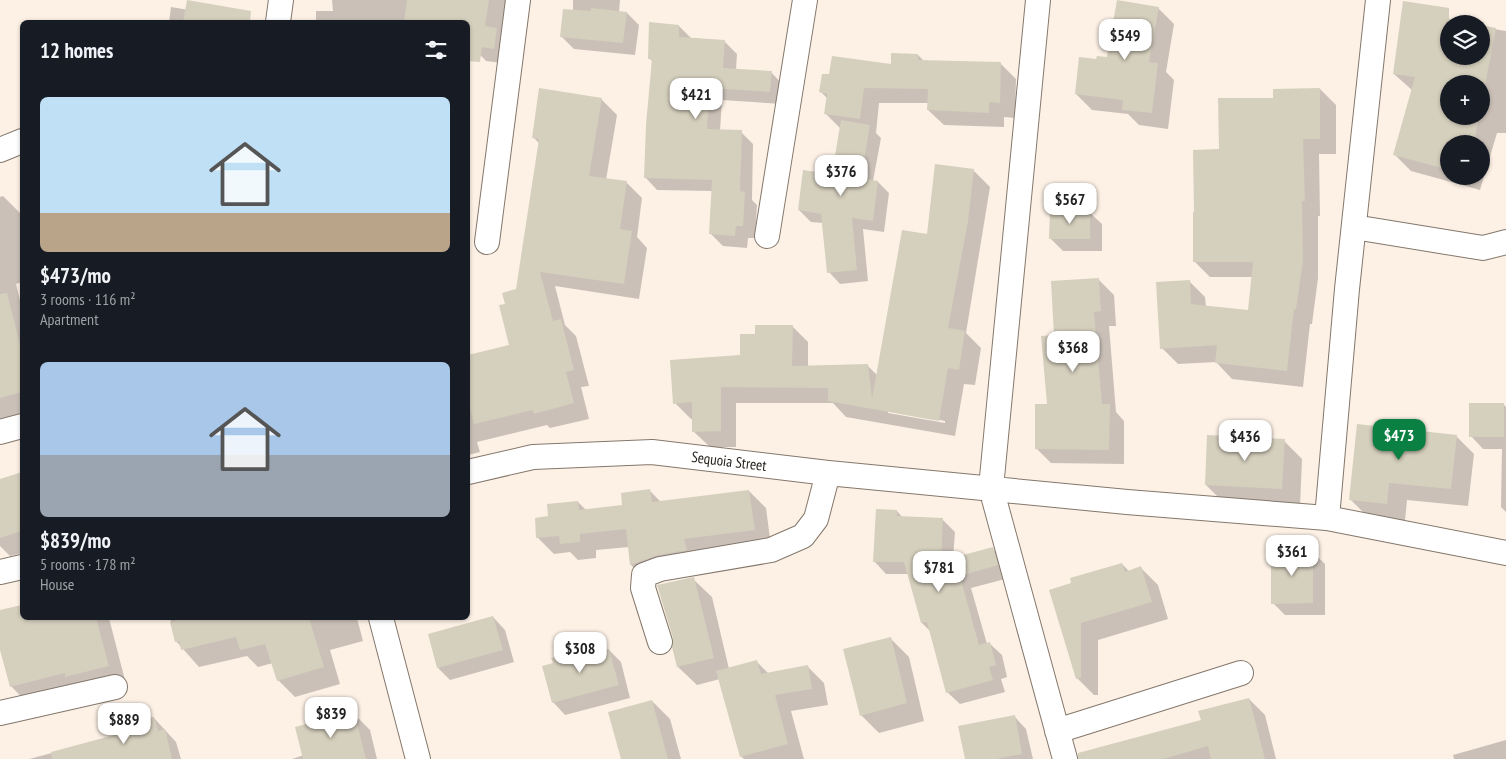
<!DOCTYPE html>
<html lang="en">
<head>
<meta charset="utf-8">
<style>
  :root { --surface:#171b24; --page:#242831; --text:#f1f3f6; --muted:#9ea1a6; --accent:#0b8043 }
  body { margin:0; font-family:"PT Sans Narrow",sans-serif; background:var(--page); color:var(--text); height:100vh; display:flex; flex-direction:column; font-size:19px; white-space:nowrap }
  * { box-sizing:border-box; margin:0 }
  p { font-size:16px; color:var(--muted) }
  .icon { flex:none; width:28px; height:28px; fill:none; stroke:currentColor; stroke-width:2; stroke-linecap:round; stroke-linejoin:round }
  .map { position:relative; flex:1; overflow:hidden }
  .drawer { position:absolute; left:20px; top:20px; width:450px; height:600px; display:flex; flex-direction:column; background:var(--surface); border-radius:8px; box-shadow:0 1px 4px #0004 }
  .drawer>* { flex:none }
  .tools { position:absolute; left:1440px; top:15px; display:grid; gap:10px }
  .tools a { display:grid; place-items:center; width:50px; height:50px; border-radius:50%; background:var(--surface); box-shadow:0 1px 4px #0004; font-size:25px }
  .price { position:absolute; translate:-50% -42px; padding:0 11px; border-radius:10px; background:#fff; color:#222; font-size:16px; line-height:32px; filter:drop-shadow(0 1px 2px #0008) }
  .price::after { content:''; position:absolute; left:50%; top:30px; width:15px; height:11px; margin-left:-8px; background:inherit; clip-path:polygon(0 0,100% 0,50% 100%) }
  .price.active { background:var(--accent); color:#fff }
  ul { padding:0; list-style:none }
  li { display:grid; align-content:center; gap:10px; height:265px; padding:0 20px }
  li span { display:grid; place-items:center; height:155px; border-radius:8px; color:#555 }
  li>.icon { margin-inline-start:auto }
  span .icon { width:90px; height:90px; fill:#fffc; stroke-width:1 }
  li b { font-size:21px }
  h2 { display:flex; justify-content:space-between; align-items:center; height:60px; padding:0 20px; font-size:21px }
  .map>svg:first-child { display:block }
</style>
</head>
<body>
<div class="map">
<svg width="1506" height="759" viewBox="0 0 1506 759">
  <rect width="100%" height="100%" fill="#fdf1e6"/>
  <!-- shadow -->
  <path fill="#0003" fill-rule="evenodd" d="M332 0H506L510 64 486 61 468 42V22H316V11H333Z
    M573 0H620L619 12 627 13 639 25 635 55 574 49 561 36 573 11Z
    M171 7 243 19 247 22H169Z
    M1158 8 1174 24 1166 72 1174 80 1168 129 1139 125 1128 114 1092 110 1076 94 1097 60 1108 58Z
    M51 20 62 22H50Z
    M1449 24V56H1481V27L1506 31V133H1497L1480 190 1411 171 1394 154 1413 91 1394 74ZM1449 84H1481V116H1449ZM1449 144H1481V176H1449Z
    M679 26 691 38 724 41 737 54 736 70 771 72 783 85 782 104 722 100 720 131 741 132 753 144 752 200 757 205 755 238H748L747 248 723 246 711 234 713 191 657 190 645 177 653 62 649 58Z
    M918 55 924 61 1001 64 1016 79 1015 118 1004 117V127L944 125 928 110V103H879L876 133 881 138 873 181 878 182 889 193 884 232 863 229 868 281 840 284 829 272 823 223 811 222 799 210 833 176 841 129 826 114 828 99 821 92Z
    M1320 89 1336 105V154H1319L1320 216H1318V278L1312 324H1310L1303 387 1232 379 1216 362 1178 364 1162 348 1189 281 1205 297 1206 307 1249 311 1253 277H1210L1194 261 1220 150 1274 99Z
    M601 99 617 115 606 180 627 183 642 198 637 237 647 248 639 299 555 286 565 325 576 336 589 386 581 387 589 419 550 428 547 425 477 442 480 452 468 455V356L511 346 507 305 517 290 540 144 533 137Z
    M974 171 990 187 966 333 981 348 975 385 964 384 955 436 846 417 833 403H736V447H710L693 431V419H691L675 403 741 356 756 335 792 326 808 342V367L867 365 877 375 928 235ZM888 410 945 421V423L888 413Z
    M3 196 20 213 22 222V282L16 284 22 308V413L0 419V197Z
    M1089 212 1102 224V251H1063L1050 238Z
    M1099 280 1114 295 1116 326H1109L1116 412 1124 421V464L1051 463 1036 448 1048 405 1055 336Z
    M1504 405 1506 407V512L1501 507 1502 449H1483L1471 436Z
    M1456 436 1474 454 1468 506 1407 500 1405 521 1368 517 1350 499Z
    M1284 441 1302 459 1300 507 1224 503 1206 485Z
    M22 473V553L10 556 0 546V480Z
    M650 491 661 502 749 491 766 508 771 546 648 581 631 565 629 547 596 550V558L578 560 570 552 554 554 537 537 550 518 578 502 586 510 624 506Z
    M897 511 903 518 942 519 955 532 953 559 992 548 1005 561 1009 578 971 588 987 644 989 643 1002 655 1007 677 1001 679 1005 692 960 704 947 692 931 632 922 623 908 574H886L874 561Z
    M1312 551 1325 564V615H1285L1273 603Z
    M1122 564 1129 571 1141 568 1158 585 1168 619 1098 640V695H1094L1077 678 1073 584Z
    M693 579 712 597 729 669 757 662 769 674 807 666 824 683 828 705 791 711 804 759H744L741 756 720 679 697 685 678 667 674 647V638Z
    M22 605V618H109L126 684 29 705 11 686 0 644V611Z
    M493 617 505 630 514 662 450 680 438 668Z
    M170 618H357L363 641 330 650 340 684 295 697 278 680 273 663 258 667 247 656 199 667 176 641Z
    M891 639 909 657 924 721 879 733 861 715Z
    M593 649 597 653 609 650 621 662 630 698 565 715 553 702Z
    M1249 699 1265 715 1276 759H1101L1202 721Z
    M652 701 670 719 681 759H622Z
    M354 714 370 730 377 759H292L304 755Z
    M1014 716 1026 729 1033 759H966Z
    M154 718 176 742 181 759H29L124 734Z
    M1506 740V759H1454L1453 755Z"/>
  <!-- building -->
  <path fill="#d5cfbd" d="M187 0 251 11 250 22H183Z
    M407 0H489L485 26 497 28 494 49 482 47 480 62 468 61V22H404Z
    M1117 0 1159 7 1149 62 1158 63 1152 113 1122 110 1123 100 1075 94 1079 57 1096 59 1097 56 1107 57Z
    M1403 1 1449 8V19L1474 24H1449V56H1481V25L1496 28 1481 106V84H1449V116H1479L1474 144H1449V170L1393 155 1415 77 1393 74Z
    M591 8 627 12 623 43 560 37 563 9 591 11Z
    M649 22 679 25V37L725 40 723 68 772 71 770 92 710 88 707 129 742 130 740 191 745 192 743 226H736L735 236 709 234 712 180 644 178 646 125 652 59H648Z
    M891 53 918 54V60L1001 62 1000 103 989 102V113L927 110 928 89 864 88 860 119 824 114 827 94 819 92 822 74H829L832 56 891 64Z
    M539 88 602 98 589 176 627 181 620 229 632 231 624 284 540 272 553 321 561 319 574 370 566 372 574 403 534 414 533 410 474 424 468 401V355L509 345 499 305 505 304 502 293 516 289 539 139 532 138Z
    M1320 88V139H1303L1305 201H1302L1303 261 1296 309H1294L1287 371 1215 363 1217 345 1160 349 1156 282 1190 280 1191 304 1248 310 1253 262H1193V212H1194L1193 150 1219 149 1218 98H1273V89Z
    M841 120 870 125 861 178 878 181 873 221 852 218 857 270 827 273 821 214 798 210 803 170 832 174Z
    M935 164 974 169 968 221 948 328 965 331 959 370 948 368 939 421 828 401V388L721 387V431L692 432V402L673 404 670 360 740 355V334H755V325H793L792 366 868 364 872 399 902 230 927 234Z
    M1050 210H1090V239H1049Z
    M1099 278 1101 311 1094 312 1102 404H1110L1109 450 1035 449V404H1047L1041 336 1054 335 1051 281Z
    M7 293 22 352V392L0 398V294Z
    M1469 403H1504V437H1469Z
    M1357 424 1457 435 1451 489 1389 483 1387 504 1349 500Z
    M1207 435 1285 439 1282 489 1205 485Z
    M22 472V531L0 538V479Z
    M650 489 652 502 749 490 755 530 684 539 687 550 658 555 630 565 626 529 580 534V542L560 544 559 536 536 538 535 518 548 516 547 504 578 501 579 510 622 505 621 493Z
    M876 509 897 510V516L943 518 941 561 993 547 998 565 960 576 979 645 990 642 996 665 989 667 993 680 946 693 927 622 921 623 904 562H873Z
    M1313 550V603L1271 604V551Z
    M1122 563 1125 572 1141 566 1152 602 1081 623V678L1076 679 1049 590 1071 583 1070 578Z
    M694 577 714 658 677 667 672 647 673 638 657 585Z
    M22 605V618H96L109 666 65 677V673L10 687 0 650V610Z
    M493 616 503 650 437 668 428 634Z
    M174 618H309L324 667 277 681 265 644 240 650 236 637 181 650 179 641 175 642 170 622 175 621Z
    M891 637 907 703 860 716 843 649Z
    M593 647 595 652 609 649 619 685 552 703 542 666 553 663 551 658Z
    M757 660 761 674 808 665 812 689 775 695 788 744 740 757 716 671Z
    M1249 698 1265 759H1211L1208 746 1163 759H1078V753L1201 720 1198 711Z
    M652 700 668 759H621L608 712Z
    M354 712 366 759H303L295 727Z
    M1015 715 1022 754 996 759H965L958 726Z
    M154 717 158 731 165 729 172 759H52L51 752 122 733 120 725Z"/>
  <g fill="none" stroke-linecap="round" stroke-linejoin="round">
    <defs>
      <path id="minor" d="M1038 0 991 488 1065 759
        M278 22 281 0
        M0 150 22 141
        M1354 227 1483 248 1506 242
        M767 236 805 0
        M487 242 518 0
        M0 432 22 426
        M468 472 533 457 652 452 828 473 1127 502 1327 518 1506 553
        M1327 518 1347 289 1378 0
        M0 572 22 567
        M381 618 418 759
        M660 642 643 588 644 575 660 569 771 550 803 536 816 519 828 473
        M0 713 115 687
        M1057 731 1241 673"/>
    </defs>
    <!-- minor casing -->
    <use href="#minor" stroke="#84776b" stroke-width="26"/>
    <!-- minor -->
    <use href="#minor" stroke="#fff" stroke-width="24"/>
  </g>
  <g text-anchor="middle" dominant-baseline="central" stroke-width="4" stroke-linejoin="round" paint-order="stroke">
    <!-- street labels -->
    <g font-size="15" fill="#26211c" stroke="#fff">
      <text transform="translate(729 461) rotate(7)">Sequoia Street</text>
    </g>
  </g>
</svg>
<div class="tools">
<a><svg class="icon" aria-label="layers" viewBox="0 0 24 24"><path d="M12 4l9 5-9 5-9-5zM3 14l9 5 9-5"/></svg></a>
<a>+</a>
<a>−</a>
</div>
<b class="price" style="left:1125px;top:61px">$549</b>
<b class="price" style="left:696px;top:120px">$421</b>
<b class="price" style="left:841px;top:197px">$376</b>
<b class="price" style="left:1070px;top:225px">$567</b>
<b class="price" style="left:1073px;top:373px">$368</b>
<b class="price active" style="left:1399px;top:461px">$473</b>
<b class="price" style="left:1245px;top:462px">$436</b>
<b class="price" style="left:1292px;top:577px">$361</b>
<b class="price" style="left:939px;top:593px">$781</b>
<b class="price" style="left:580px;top:674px">$308</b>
<b class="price" style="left:331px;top:739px">$839</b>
<b class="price" style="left:124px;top:745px">$889</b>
<section class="drawer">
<h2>12 homes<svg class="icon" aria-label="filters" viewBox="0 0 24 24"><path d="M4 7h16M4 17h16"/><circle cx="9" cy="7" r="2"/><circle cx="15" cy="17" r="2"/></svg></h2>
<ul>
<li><span style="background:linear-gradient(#bfe0f5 75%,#b9a48a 0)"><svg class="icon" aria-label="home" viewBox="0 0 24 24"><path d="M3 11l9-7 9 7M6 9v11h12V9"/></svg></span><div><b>$473/mo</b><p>3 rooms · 116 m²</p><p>Apartment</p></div></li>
<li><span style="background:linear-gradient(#a9c7e8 60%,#9aa5b1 0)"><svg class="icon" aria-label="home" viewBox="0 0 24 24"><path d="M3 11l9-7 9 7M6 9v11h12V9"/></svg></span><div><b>$839/mo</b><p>5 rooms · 178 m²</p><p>House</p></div></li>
</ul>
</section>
</div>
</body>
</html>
